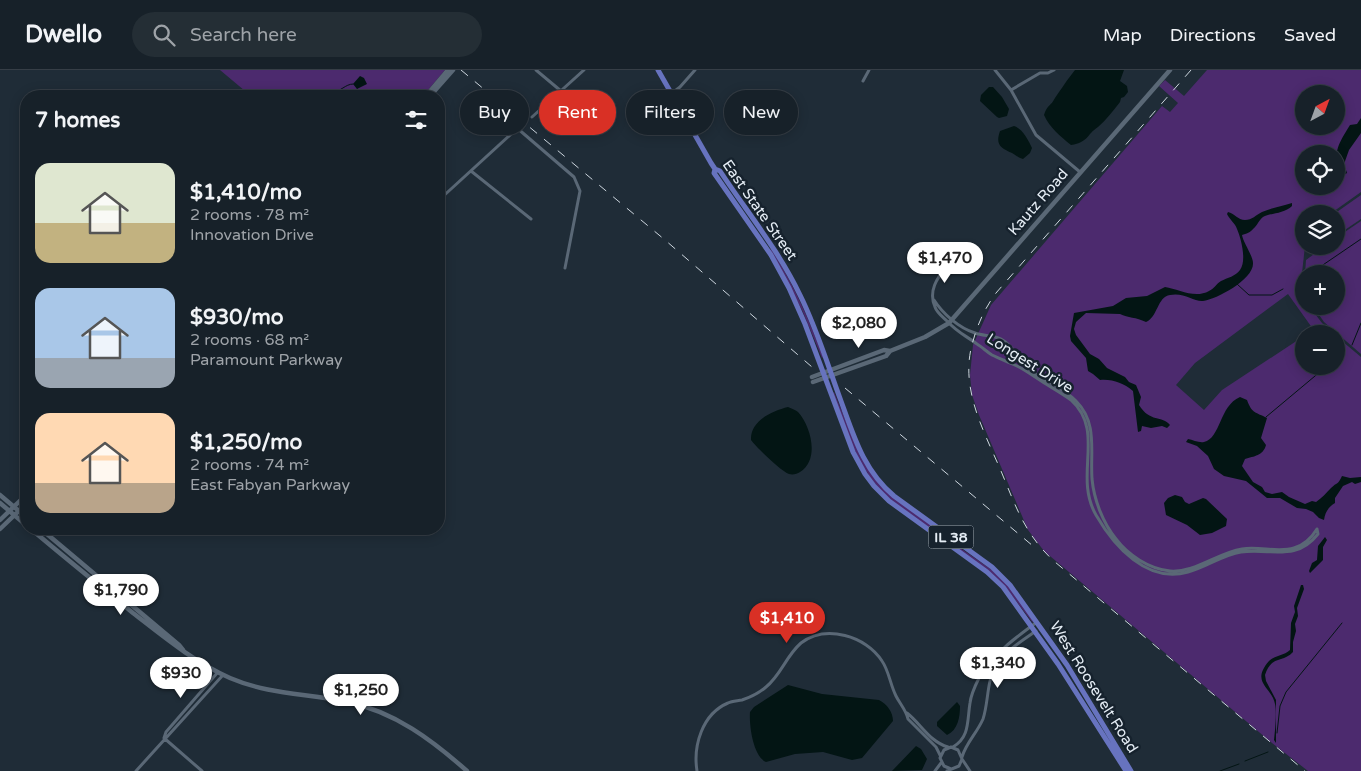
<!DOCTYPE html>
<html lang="en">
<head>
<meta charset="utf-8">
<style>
  :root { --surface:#172129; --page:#242e35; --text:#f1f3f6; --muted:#9ea3a8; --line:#363e46; --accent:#d93025 }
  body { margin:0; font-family:"Varela Round",sans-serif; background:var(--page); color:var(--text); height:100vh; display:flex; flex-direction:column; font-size:19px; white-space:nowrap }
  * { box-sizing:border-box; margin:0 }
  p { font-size:16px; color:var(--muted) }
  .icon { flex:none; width:28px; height:28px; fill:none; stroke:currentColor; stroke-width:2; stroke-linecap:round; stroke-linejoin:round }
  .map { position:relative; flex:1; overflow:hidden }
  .panel { position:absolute; left:20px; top:20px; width:425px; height:445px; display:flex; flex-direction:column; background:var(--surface); border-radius:20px; box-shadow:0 2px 12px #0003,0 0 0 1px var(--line) }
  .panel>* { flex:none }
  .banner { position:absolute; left:460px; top:20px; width:475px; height:45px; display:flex; gap:10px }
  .needle { width:32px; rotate:41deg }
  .controls { position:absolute; left:1295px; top:15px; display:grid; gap:10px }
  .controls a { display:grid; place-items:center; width:50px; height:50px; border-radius:50%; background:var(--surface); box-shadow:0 2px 12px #0003,0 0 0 1px var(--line); font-size:25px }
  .price { position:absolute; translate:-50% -42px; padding:0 11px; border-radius:18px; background:#fff; color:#222; font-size:16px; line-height:32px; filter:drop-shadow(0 1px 2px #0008) }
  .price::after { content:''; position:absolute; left:50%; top:30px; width:15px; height:11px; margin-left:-8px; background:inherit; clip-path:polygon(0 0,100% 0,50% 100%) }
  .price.on { background:var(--accent); color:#fff }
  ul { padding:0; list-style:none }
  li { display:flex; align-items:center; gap:15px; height:125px; padding:0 15px }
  li span { display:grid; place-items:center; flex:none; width:140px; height:100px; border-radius:15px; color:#555 }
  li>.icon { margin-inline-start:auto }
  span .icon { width:60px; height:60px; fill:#fffc; stroke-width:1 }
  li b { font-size:21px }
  h2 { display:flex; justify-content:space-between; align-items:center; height:60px; padding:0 15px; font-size:21px }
  .chip { padding:0 18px; border-radius:22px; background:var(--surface); box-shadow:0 2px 12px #0003,0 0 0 1px var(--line); font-size:18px; line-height:45px }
  .chip.on { background:var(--accent); color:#fff }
  header { display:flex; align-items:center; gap:30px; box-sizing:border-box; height:70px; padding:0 25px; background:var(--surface); border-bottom:1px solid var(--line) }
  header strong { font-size:24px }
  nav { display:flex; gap:28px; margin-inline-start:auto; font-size:18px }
  .search { width:350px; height:45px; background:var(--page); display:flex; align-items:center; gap:12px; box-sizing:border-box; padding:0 18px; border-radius:28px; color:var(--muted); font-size:19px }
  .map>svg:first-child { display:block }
</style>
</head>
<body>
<header>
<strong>Dwello</strong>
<div class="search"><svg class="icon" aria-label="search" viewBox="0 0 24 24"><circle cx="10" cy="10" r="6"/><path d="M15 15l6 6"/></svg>Search here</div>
<nav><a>Map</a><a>Directions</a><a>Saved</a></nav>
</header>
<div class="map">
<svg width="1361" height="701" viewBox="0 0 1361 701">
  <rect width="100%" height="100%" fill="#1f2c37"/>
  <!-- green -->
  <path fill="#4c2a6e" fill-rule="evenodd" d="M220 0H445L423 26H251Z
    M1207 0H1361V122L1330 144H1304L1305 176 1302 203 1304 236H1309L1310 240H1312L1322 253 1334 264H1307L1313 259 1288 224 1195 293 1176 315 1204 340 1222 320 1304 266V296H1336V266L1361 287V701H1308L1272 673 1044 481 1028 460 979 345 972 325 970 305 973 275 991 235 1162 36 1170 42 1178 33 1159 16 1165 10 1184 26ZM1304 24H1336V56H1304ZM1304 84H1336V116H1304Z
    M1361 125V149L1336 166V144H1334Z
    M1361 151V284L1324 252 1313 236H1336V204H1305L1306 190 1325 176H1336V168Z
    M771 179C793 213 809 249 823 287L822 288 802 240 770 180Z
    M834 322 860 386 875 409 943 464 941 466C918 449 886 431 870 407 852 382 843 351 833 323Z
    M953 473 992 500 1008 514 1032 549 1033 553 1003 514 952 474Z"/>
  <!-- water -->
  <path fill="#031514" d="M1075 0H1124L1120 11 1127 16 1128 22 1124 27 1121 28 1120 32C1113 41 1106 50 1098 57 1086 65 1089 72 1071 75 1060 66 1050 58 1044 45 1047 35 1051 36 1055 28 1062 18 1067 10 1075 0Z
    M360 6 364 8 367 14 357 19 353 14Z
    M989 17H993L1002 27 1009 39 1007 46 999 48 997 47 980 31 981 25Z
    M1361 48V63L1349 80 1344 94 1347 103 1341 107H1336C1336 80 1335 79 1350 55L1357 54Z
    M1014 56C1022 58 1029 71 1032 78L1030 83 1023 89C1018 88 1016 85 1012 83 1001 78 995 75 1000 61Z
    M1292 133V136C1284 144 1270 143 1263 147 1259 150 1257 156 1253 159 1251 162 1246 164 1242 165 1243 172 1253 186 1253 193 1254 209 1217 229 1203 231 1194 232 1184 222 1170 225 1157 227 1158 247 1146 252 1136 247 1128 248 1120 244L1086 243 1076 252 1074 259 1076 265 1090 284 1099 289 1107 298 1125 307 1129 312 1136 315 1141 327 1139 335C1150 353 1162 345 1170 355L1167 358 1162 356 1151 358 1142 356 1141 361 1138 362 1133 321C1123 313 1113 309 1100 310L1093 304 1088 301 1086 288 1071 271 1070 266 1074 243 1113 236 1126 228 1147 226 1165 217C1178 219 1195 229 1209 221 1214 219 1216 214 1221 211 1227 208 1236 206 1240 200 1247 191 1241 168 1237 159 1235 153 1229 149 1227 144L1228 142C1234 143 1238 150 1245 150 1252 150 1256 145 1262 142 1271 138 1283 136 1292 133Z
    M1240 327 1247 330C1252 344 1256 342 1267 348L1261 368 1266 375C1263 386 1254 386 1245 389L1242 396 1253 412 1262 417 1265 422 1272 424 1282 422 1289 427 1305 434 1312 431 1316 432C1322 428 1326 423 1331 418 1337 412 1338 415 1342 406L1350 408 1361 407V412L1355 414 1352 412 1343 416 1335 428V433C1328 437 1325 443 1324 450L1319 448 1313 442 1306 439 1297 438 1280 428H1267L1246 411 1224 406 1214 399 1208 386 1197 376 1186 372 1188 369C1193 370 1199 373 1204 372 1221 368 1219 336 1240 327Z
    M788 337C792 339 796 340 798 342 811 356 820 390 800 402 797 404 793 405 789 404 781 401 757 378 751 370 750 351 772 341 788 337Z
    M1175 425 1182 427 1185 432 1189 434 1203 428 1206 429 1227 449 1226 456 1212 463 1200 465 1187 455 1166 445 1164 433 1168 428Z
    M1325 467 1327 470 1323 477V490L1310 503 1309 501 1312 493 1317 490 1318 476Z
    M1301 515H1303L1304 519 1297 538 1298 546 1295 554 1296 561 1293 572V582C1283 593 1271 585 1265 605L1266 611 1276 630V673L1274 670C1275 661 1277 642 1275 634 1272 617 1250 613 1269 591 1275 585 1284 586 1290 580L1291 553 1295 542 1294 536Z
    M788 615 822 624 879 630C887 634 893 642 893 651L862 688 852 690 823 682 795 684 766 692C753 686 749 655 750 642L754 637Z
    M957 632 960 636C960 647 958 660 947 665L937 656V652Z
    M916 676 921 679 927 689 922 700 892 701Z"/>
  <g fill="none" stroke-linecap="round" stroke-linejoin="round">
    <!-- stream -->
    <path stroke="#031514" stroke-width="1" d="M357 19 356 21 359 26
      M332 22C341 22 345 14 353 14
      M1314 201 1361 169
      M1237 214 1249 225H1272L1283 219
      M1352 275 1361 253
      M1336 288 1340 285
      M1266 347 1327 296
      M1277 663 1280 636 1286 622 1342 553
      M1245 691 1268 682
      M1220 701 1239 694"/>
    <!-- street -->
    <path stroke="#5a6876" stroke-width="3" d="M536 0 561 21
      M995 0 1011 20 1036 65 1080 102
      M863 11 869 0
      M1011 20 1040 3H1048L1054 0
      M671 24 680 17 695 0
      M532 47 584 0
      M517 58 574 107 580 121 565 198
      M471 101 531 149
      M439 130 521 55
      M947 196C937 208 928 221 935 237 937 243 943 247 947 251 958 263 965 265 977 274 982 277 987 282 992 285 1000 289 1009 292 1017 296 1027 301 1036 308 1046 314 1054 319 1063 324 1071 330 1106 362 1073 405 1096 445 1114 476 1147 514 1188 502 1207 497 1222 485 1241 482 1271 478 1296 492 1318 464L1317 459
      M934 230C943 244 959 258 975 263 983 266 992 265 1001 269 1011 274 1016 285 1023 294 1038 310 1061 315 1076 331 1098 353 1090 381 1092 409 1094 430 1103 453 1116 469 1128 485 1149 499 1170 501 1195 503 1217 483 1242 479 1259 476 1278 483 1294 478 1304 475 1312 467 1317 459
      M907 643C921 654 930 672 948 677
      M164 668 166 662 218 602
      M164 668 202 701
      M953 677C970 667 967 651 970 633 971 624 975 616 979 608 993 584 1015 568 1037 552
      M962 687C966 673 977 663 983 649 987 637 987 624 990 611 995 587 1017 574 1036 561
      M962 689 970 701
      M136 701 223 605
      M697 701C693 676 702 644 728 633 732 631 737 631 742 630 751 627 759 623 766 617 781 605 786 586 801 573 826 554 866 566 882 591 889 601 890 614 896 626 900 634 906 640 908 649L936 677 940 685
      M935 701 941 693
      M947 701 959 696 962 689 958 680 951 677 944 680 940 688 944 696 951 699"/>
    <!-- secondary -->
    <path stroke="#5a6876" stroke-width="4.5" d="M426 26 448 0
      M430 26 453 0
      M812 307 884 280 890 281
      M813 312 886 286 890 281 925 267 949 253 1170 0
      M0 425 26 447
      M0 433 26 455
      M0 450 26 425
      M0 459 26 434
      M31 459C64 487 99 515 133 543 164 567 194 592 230 608 270 625 306 623 348 632 395 642 432 670 467 701
      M41 459 179 575 183 580"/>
    <!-- primary -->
    <path stroke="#6773bf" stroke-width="5" d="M658 0 711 93 715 99 720 101C747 142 779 181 800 225 817 259 828 296 841 331 854 367 864 401 894 426L992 497 1010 515 1067 595 1131 701
      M715 99 714 103 771 185 789 218 805 254 853 382 865 404 874 416 889 431 987 502 1003 517 1058 594 1126 701"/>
    <!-- rail -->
    <path stroke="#ced7df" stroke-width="1" stroke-dasharray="9 9" stroke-linecap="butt" d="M461 0 665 170 812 297
      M1191 0 996 223C985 238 978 253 973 271 959 317 983 359 1001 401 1016 437 1025 465 1055 492L1305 701
      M845 318 1033 476"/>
  </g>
  <g text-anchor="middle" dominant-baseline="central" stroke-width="5" stroke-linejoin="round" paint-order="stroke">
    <!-- shield labels -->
    <rect fill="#16222d" stroke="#a7b0b9" stroke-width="1" x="928.5" y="455.5" width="45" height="23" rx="4"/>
    <g font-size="14" font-weight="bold" fill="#e5edf5">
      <text x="951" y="467">IL 38</text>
    </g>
    <!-- street labels -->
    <g font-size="15" fill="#e5edf5" stroke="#16222d">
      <text transform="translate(1038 132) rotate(-49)">Kautz Road</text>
      <text transform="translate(760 140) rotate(55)">East State Street</text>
      <text transform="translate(1030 293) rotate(32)">Longest Drive</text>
      <text transform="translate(1094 617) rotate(58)">West Roosevelt Road</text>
    </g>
  </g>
</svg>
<div class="controls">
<a><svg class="needle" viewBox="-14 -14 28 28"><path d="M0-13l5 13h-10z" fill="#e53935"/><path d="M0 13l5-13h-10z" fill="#9ea3a8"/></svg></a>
<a><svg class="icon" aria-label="locate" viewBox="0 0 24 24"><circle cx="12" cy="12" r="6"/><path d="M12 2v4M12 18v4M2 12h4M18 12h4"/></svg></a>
<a><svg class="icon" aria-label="layers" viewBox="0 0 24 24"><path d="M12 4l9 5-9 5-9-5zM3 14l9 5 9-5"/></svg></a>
<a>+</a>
<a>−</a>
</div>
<b class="price" style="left:945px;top:214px">$1,470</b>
<b class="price" style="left:859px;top:279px">$2,080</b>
<b class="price" style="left:121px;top:546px">$1,790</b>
<b class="price on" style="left:787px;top:574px">$1,410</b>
<b class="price" style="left:998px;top:619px">$1,340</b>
<b class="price" style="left:181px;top:629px">$930</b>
<b class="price" style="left:361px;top:646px">$1,250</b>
<div class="banner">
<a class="chip">Buy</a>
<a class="chip on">Rent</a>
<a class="chip">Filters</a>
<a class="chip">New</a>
</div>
<section class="panel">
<h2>7 homes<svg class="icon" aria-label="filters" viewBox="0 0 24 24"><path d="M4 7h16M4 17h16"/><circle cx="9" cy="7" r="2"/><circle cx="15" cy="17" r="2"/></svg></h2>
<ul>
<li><span style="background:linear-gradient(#dfe7d0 60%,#c2b280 0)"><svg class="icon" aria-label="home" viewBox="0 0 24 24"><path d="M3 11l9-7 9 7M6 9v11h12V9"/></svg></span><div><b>$1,410/mo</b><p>2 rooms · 78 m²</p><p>Innovation Drive</p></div></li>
<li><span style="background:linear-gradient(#a9c7e8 70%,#9aa5b1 0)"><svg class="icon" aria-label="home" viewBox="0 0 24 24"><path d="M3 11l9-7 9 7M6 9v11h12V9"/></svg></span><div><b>$930/mo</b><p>2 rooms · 68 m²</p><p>Paramount Parkway</p></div></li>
<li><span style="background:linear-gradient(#ffd9b3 70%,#b9a48a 0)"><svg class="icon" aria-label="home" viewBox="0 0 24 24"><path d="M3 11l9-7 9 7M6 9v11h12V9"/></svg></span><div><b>$1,250/mo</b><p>2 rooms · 74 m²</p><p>East Fabyan Parkway</p></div></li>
</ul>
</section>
</div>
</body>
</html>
